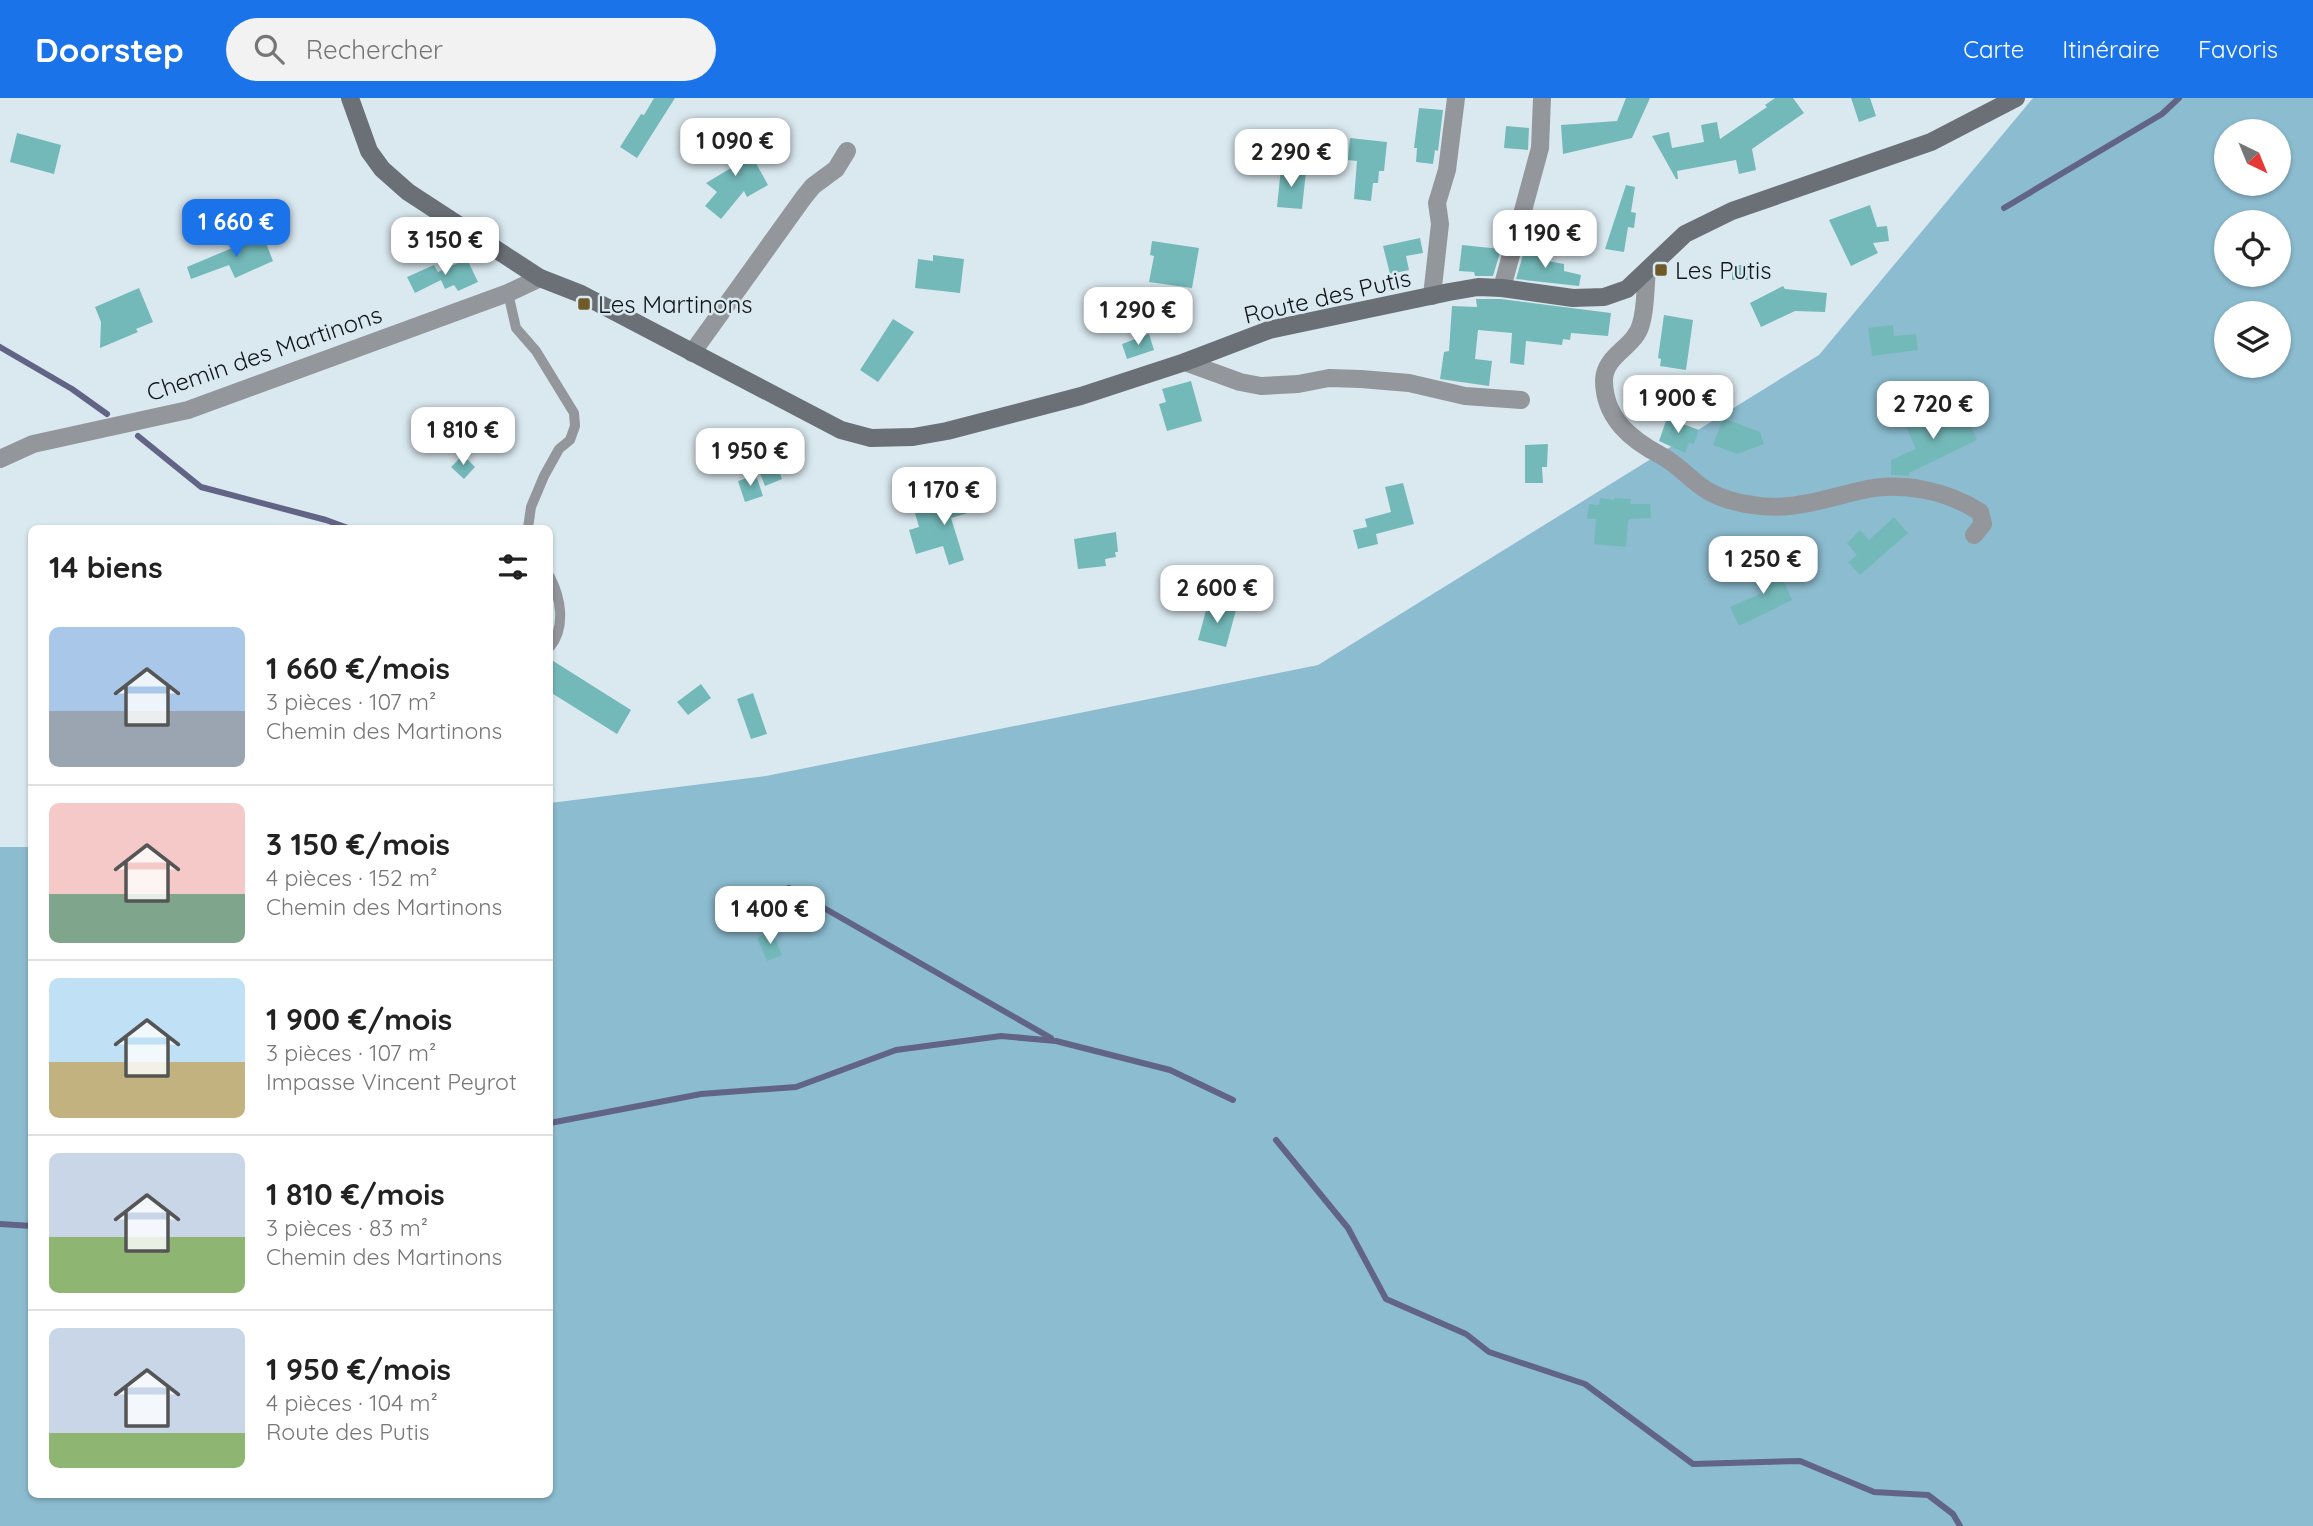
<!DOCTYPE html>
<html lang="fr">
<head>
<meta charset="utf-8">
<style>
  :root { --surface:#fff; --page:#f2f2f2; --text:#222; --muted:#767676; --line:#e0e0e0; --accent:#1a73e8 }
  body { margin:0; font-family:Quicksand,sans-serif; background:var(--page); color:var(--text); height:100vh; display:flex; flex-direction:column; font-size:26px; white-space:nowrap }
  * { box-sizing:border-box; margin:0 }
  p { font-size:23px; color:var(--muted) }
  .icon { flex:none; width:38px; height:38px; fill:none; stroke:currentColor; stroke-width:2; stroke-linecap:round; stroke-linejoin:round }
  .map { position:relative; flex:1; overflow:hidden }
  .sheet { position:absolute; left:28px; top:427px; width:525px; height:973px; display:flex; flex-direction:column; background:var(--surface); border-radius:10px; box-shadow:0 2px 5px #0004 }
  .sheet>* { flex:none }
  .needle { width:46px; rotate:137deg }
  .tools { position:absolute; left:2214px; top:21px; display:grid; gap:14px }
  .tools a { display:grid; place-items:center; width:77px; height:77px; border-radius:50%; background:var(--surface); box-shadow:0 2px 5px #0004; font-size:35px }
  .price { position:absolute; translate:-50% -60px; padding:0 16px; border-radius:14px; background:#fff; color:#222; font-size:23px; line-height:46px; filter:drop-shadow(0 2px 4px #0008) }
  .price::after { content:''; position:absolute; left:50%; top:42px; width:21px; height:16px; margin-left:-10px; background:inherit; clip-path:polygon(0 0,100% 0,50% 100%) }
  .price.selected { background:var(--accent); color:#fff }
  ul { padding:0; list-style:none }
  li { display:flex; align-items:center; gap:21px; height:175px; padding:0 21px }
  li+li { border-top:2px solid var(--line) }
  li span { display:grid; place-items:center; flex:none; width:196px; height:140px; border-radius:10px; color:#555 }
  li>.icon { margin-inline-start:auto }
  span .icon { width:84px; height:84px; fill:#fffc; stroke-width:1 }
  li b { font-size:30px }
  h2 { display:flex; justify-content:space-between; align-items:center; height:84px; padding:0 21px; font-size:30px }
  header { display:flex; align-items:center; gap:42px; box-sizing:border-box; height:98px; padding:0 35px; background:var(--accent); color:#fff }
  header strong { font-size:33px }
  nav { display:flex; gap:38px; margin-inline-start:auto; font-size:24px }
  .search { width:490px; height:63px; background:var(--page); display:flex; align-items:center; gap:18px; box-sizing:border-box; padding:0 24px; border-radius:38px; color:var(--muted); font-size:26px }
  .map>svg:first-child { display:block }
</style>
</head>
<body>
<header>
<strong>Doorstep</strong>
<div class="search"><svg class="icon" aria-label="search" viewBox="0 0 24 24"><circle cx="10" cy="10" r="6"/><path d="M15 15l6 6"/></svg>Rechercher</div>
<nav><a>Carte</a><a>Itinéraire</a><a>Favoris</a></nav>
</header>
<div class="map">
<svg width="2313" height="1428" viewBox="0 0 2313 1428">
  <rect width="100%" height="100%" fill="#dae9f0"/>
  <!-- green -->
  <path fill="#8cbcd0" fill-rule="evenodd" d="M2033 0H2313V1428H0V749H32V1396H550V705L766 678 1318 567 1819 257ZM2226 33H2278V86H2226ZM2226 124H2278V177H2226ZM2226 215H2278V268H2226Z"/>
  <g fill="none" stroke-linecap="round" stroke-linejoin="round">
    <!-- stream -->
    <path stroke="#626486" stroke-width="6" d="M2004 110 2162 16 2179 0
      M0 249 72 291 107 316
      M138 338 201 389 326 422 348 430
      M789 790 1051 940
      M550 1025 701 996 796 989 896 952 1001 938 1056 943 1170 972 1233 1002
      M1276 1042 1348 1130 1386 1201 1466 1236 1489 1254 1585 1286 1693 1366 1800 1363 1874 1394 1928 1397 1953 1416 1960 1428
      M0 1126 32 1128"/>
  </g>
  <!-- building -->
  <path fill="#74b9ba" d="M654 0H675L637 60 620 49 641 16 644 17Z
    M1626 0H1650L1632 40 1563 56 1561 27 1617 23Z
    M1775 0H1793L1804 15 1752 51 1756 72 1739 76 1736 62 1677 73 1678 81H1676L1652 38 1669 34 1672 50 1704 44 1701 27 1717 24 1720 41 1767 9 1765 7Z
    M1851 0H1870L1876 18 1859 24Z
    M1419 10 1443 12 1438 53 1435 52 1433 66 1416 64 1417 50H1414Z
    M1506 28 1529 30 1528 52 1504 50Z
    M17 35 61 47 54 76 10 64Z
    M741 38 768 87 747 99 744 93 721 121 705 108 717 94 706 85 731 70 720 50Z
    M1350 40 1387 44 1384 73H1379L1378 85H1373L1371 103 1354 101 1357 63 1348 62Z
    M1281 70 1306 73 1302 111 1277 109Z
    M1626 87 1635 89 1631 114 1636 115 1634 130 1628 129 1624 154 1605 151Z
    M1870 107 1877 129 1887 128 1889 143 1873 145 1878 155 1851 168 1829 122Z
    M263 137 273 163 235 180 229 167 191 181 187 169Z
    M1420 140 1423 155 1406 158 1409 172 1390 176 1383 148Z
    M1152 143 1199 150 1192 190 1149 184 1154 158 1150 157Z
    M1462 147 1501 151 1493 178H1475L1474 174 1459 173Z
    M1525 150 1550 155 1548 163 1564 166V173L1581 177 1579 188 1516 181Z
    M933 157 964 161 960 195 915 190 918 161 933 163Z
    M467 161 478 184 458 193 454 187 445 191 441 182 415 195 407 179 434 167 438 174Z
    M1732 167H1752L1751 182H1732Z
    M1783 188 1785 191 1827 195 1825 214 1795 213 1761 229 1750 205Z
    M139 190 153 224 136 231 138 234 100 250 101 224 95 209Z
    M1476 201H1501L1611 215 1608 238 1571 235 1570 242 1563 241 1562 247 1526 243 1524 267 1510 265 1512 235 1478 232 1475 261 1492 263 1489 288 1440 281 1444 254 1449 253 1452 208 1477 209Z
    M1664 217 1693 222 1686 272 1660 268 1661 261 1658 260Z
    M893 221 914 234 878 284 860 272Z
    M1893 227 1894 238 1916 236 1918 252 1872 258 1868 230Z
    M1149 236 1154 252 1127 261 1122 246Z
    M1191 283 1202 323 1167 333 1159 306 1166 304 1162 291Z
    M1953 308 1962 328 1969 324 1977 342 1909 375V378L1891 377V362L1916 351 1906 329Z
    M1667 320 1699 332 1694 346 1689 345 1685 355 1659 343Z
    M1723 320 1760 334 1764 346 1737 356 1713 347Z
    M1548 346 1547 369H1542L1543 385H1525V347Z
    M463 357 475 369 464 381 451 369Z
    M776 364 782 381 765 388 758 370Z
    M756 377 763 398 745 404 738 383Z
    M1403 385 1414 426 1376 436 1378 446 1358 451 1353 432 1367 429 1365 421 1391 414 1385 389Z
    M988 396 991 408 951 420 964 462 949 467 943 448 916 456 909 432 919 429 915 415Z
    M1600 400 1614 402 1615 400 1631 401 1630 406H1650L1651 420 1630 421 1628 423 1626 449 1594 446 1596 421H1587L1589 406 1599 407Z
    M1894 419 1908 435 1860 477 1848 464 1857 457 1847 445 1860 432 1869 442Z
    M1116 434 1118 454H1115L1116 459 1105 461 1106 468 1078 471 1074 441Z
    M1776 466 1792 502 1739 528 1730 509 1762 495 1753 477Z
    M1208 505 1236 512 1226 549 1198 542Z
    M550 561 631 612 617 636 550 594Z
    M701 586 711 600 688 617 677 604Z
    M753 595 767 636 751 641 737 601Z
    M772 833 782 857 767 863 757 840Z"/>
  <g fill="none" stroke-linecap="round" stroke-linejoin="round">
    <!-- lane -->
    <path stroke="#93969b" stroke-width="10" d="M508 195 516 230 536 253 574 315 575 328 570 342 559 351 544 378 531 409 528 430
      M550 479C561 500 566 529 550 549"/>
    <!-- street -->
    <path stroke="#93969b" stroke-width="18" d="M1647 173C1645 190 1646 210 1641 226 1635 250 1605 256 1604 282 1604 320 1631 342 1662 358 1679 367 1691 383 1708 393 1722 401 1737 405 1753 407 1791 414 1827 400 1863 392 1901 383 1948 393 1980 414L1983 426 1974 437
      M1502 190 1540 50 1542 0
      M1432 198 1440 126 1437 105 1447 72 1456 0
      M692 255 804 99 813 88 836 71 847 53
      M1185 264 1240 284 1261 288 1298 286 1329 280 1361 281 1409 285 1465 298 1521 302
      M0 361 33 346 188 312 508 195 540 180"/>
    <!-- secondary -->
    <path stroke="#6b7077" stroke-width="18" d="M350 0 369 53 382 71 408 94 540 180 581 196 841 332 871 340 913 339 947 333 1081 298 1185 264 1269 232 1449 194 1478 189 1502 190 1573 200 1604 199 1627 191 1685 136 1732 113 1931 44 2016 0"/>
  </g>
  <!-- markers -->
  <g fill="#715a2a" stroke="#dae9f0" stroke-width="2.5">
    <rect x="1654" y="165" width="14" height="14" rx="3.5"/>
    <rect x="577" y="199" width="14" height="14" rx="3.5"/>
  </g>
  <g text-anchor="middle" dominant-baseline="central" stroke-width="5" stroke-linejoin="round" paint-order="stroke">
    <!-- poi labels -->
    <g font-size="24" fill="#111619" stroke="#dae9f0" text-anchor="start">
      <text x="1675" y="172">Les Putis</text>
      <text x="598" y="206">Les Martinons</text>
    </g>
    <!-- street labels -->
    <g font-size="24" fill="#111619" stroke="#dae9f0">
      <text transform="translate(1327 198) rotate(-13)">Route des Putis</text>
      <text transform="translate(264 255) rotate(-19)">Chemin des Martinons</text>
    </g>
  </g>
</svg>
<div class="tools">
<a><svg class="needle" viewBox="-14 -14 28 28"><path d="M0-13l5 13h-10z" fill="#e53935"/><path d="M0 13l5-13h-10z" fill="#767676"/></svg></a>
<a><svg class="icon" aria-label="locate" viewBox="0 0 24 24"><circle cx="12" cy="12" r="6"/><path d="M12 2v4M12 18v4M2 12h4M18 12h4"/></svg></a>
<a><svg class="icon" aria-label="layers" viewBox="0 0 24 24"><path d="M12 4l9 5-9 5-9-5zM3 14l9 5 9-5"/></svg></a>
</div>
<b class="price" style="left:735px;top:80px">1 090 €</b>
<b class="price" style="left:1291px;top:91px">2 290 €</b>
<b class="price selected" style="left:236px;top:161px">1 660 €</b>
<b class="price" style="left:1545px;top:172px">1 190 €</b>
<b class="price" style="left:445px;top:179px">3 150 €</b>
<b class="price" style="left:1138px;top:249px">1 290 €</b>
<b class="price" style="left:1678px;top:337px">1 900 €</b>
<b class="price" style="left:1933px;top:343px">2 720 €</b>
<b class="price" style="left:463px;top:369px">1 810 €</b>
<b class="price" style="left:750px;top:390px">1 950 €</b>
<b class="price" style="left:944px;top:429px">1 170 €</b>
<b class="price" style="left:1763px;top:498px">1 250 €</b>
<b class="price" style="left:1217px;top:527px">2 600 €</b>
<b class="price" style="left:770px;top:848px">1 400 €</b>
<section class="sheet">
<h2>14 biens<svg class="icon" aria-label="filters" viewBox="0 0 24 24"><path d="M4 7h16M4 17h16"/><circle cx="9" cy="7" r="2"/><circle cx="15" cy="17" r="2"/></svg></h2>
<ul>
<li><span style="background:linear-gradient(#a9c7e8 60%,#9aa5b1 0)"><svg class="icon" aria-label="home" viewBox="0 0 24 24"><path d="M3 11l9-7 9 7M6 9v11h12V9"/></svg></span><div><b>1 660 €/mois</b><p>3 pièces · 107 m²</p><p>Chemin des Martinons</p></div></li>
<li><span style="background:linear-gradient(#f6c9c9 65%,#7fa58c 0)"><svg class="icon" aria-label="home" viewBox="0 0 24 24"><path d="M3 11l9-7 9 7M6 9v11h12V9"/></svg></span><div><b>3 150 €/mois</b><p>4 pièces · 152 m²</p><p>Chemin des Martinons</p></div></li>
<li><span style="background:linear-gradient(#bfe0f5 60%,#c2b280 0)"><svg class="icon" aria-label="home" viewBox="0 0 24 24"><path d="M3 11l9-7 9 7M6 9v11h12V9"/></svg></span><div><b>1 900 €/mois</b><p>3 pièces · 107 m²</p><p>Impasse Vincent Peyrot</p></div></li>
<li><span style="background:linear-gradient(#c9d6e8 60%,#8fb573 0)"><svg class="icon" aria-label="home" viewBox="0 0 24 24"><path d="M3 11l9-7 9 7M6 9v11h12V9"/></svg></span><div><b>1 810 €/mois</b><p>3 pièces · 83 m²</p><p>Chemin des Martinons</p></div></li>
<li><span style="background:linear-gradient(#c9d6e8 75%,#8fb573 0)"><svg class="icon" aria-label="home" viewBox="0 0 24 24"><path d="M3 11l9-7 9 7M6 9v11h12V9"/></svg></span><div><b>1 950 €/mois</b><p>4 pièces · 104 m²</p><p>Route des Putis</p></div></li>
</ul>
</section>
</div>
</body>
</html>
